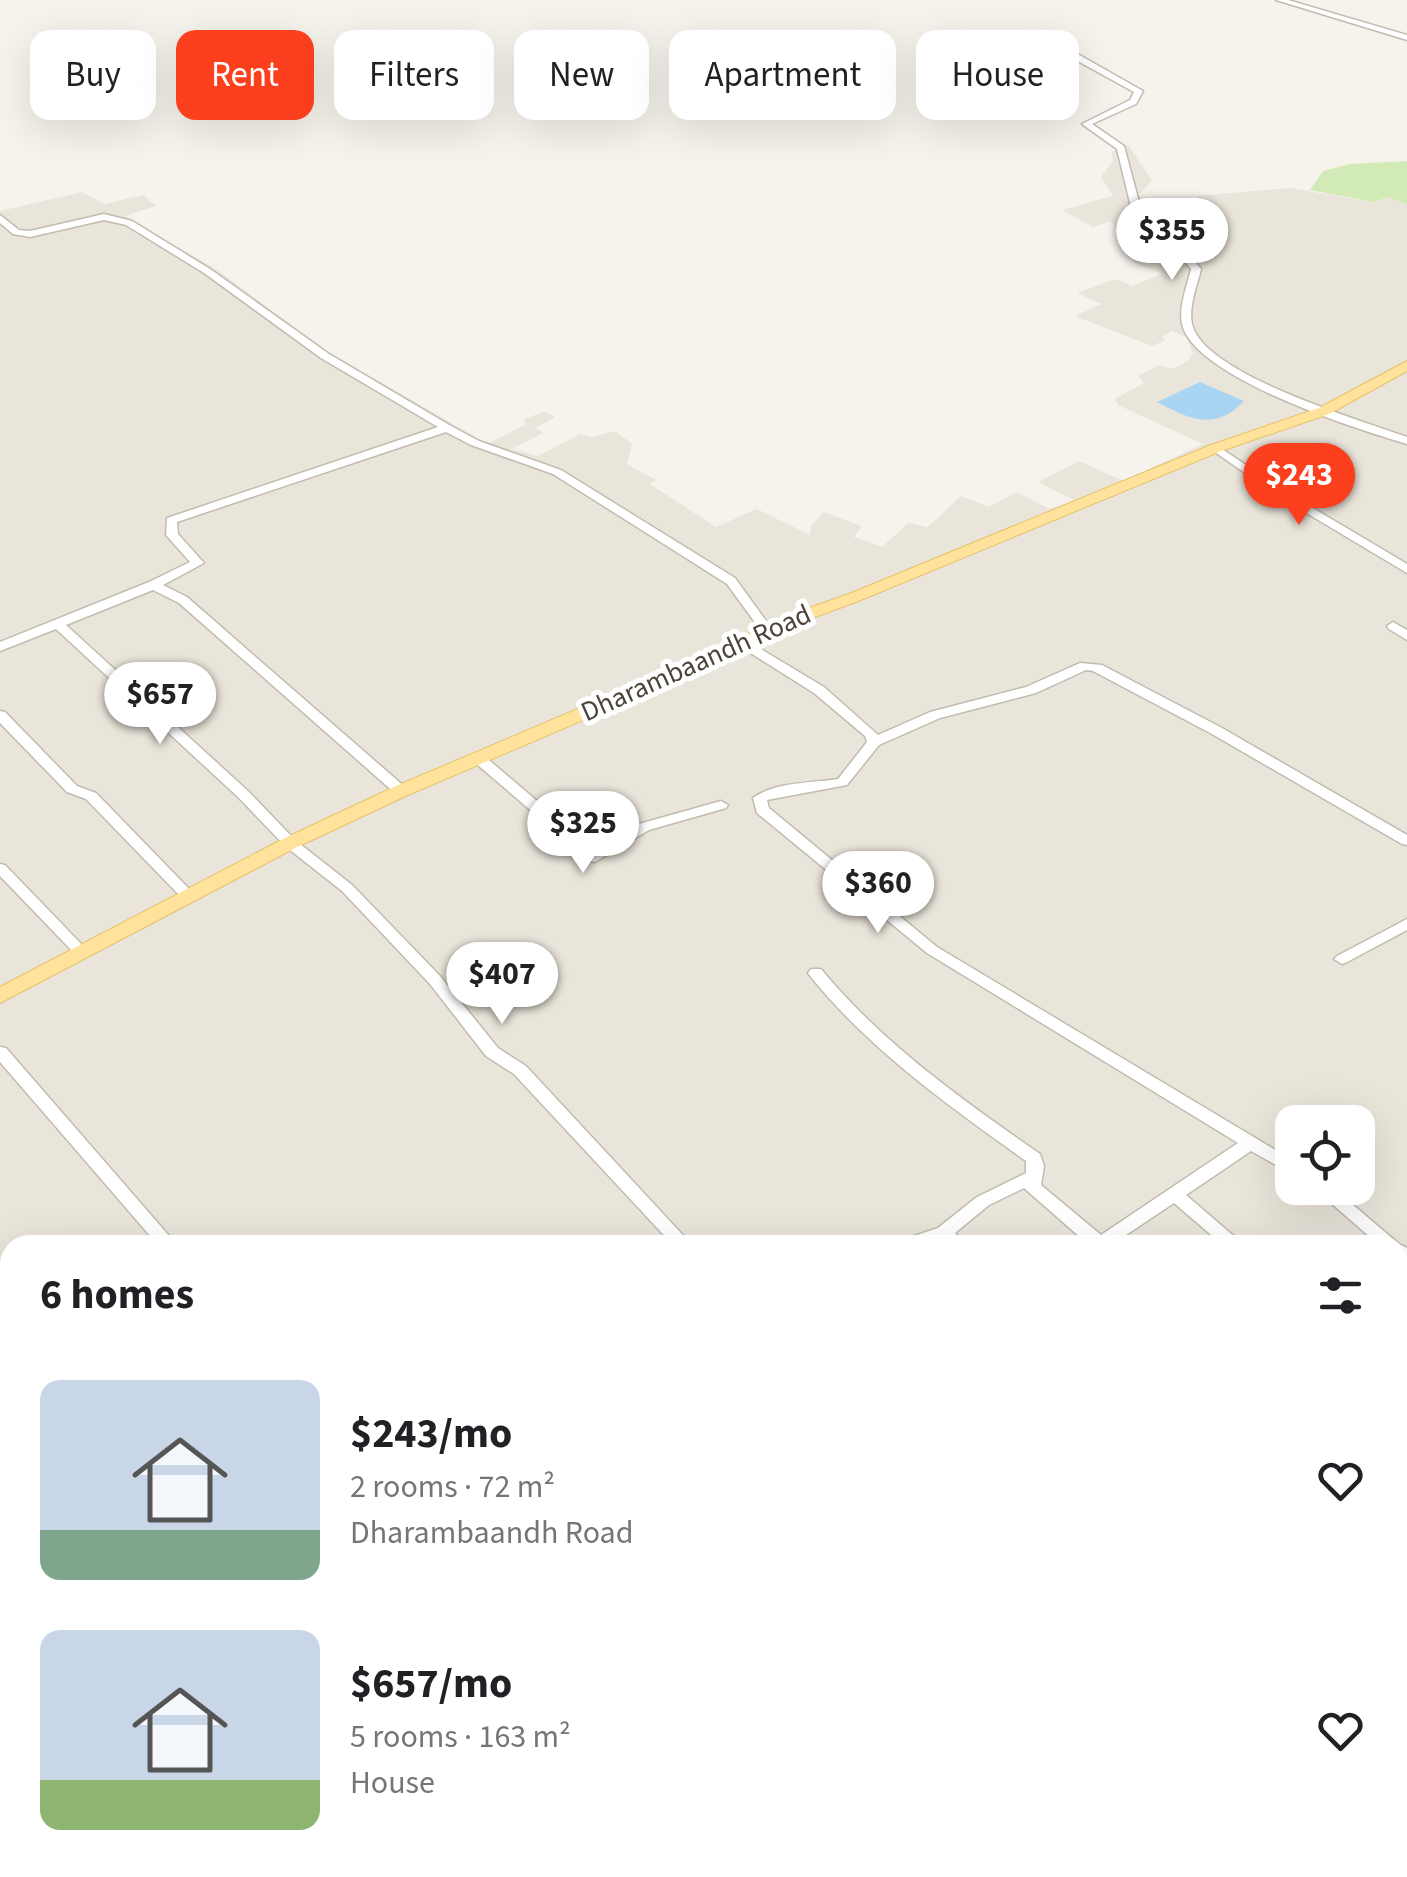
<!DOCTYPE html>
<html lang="en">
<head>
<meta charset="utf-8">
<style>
  :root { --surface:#fff; --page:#f2f2f2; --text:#202124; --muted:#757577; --accent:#fc3f1d }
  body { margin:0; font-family:"Source Sans 3",sans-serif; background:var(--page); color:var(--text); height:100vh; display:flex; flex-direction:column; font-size:38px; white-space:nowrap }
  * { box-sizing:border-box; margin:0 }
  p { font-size:32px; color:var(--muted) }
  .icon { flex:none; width:55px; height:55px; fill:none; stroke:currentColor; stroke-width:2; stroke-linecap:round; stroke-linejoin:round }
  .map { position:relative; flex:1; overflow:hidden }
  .panel { position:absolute; left:0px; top:1235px; width:1408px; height:642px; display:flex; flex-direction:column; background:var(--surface); border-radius:30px 30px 0 0; box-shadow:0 10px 40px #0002 }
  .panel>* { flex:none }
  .guide { position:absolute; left:30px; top:30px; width:1348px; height:90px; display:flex; gap:20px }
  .buttons { position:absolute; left:1275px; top:1105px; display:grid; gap:20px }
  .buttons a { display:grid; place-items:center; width:100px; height:100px; border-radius:20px; background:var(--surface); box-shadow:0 10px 40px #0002; font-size:50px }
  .price { position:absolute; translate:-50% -85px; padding:0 22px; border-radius:35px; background:#fff; color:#222; font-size:32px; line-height:65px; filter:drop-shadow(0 2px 5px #0008) }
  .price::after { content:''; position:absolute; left:50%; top:60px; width:30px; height:22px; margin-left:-15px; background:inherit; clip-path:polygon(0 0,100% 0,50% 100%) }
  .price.current { background:var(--accent); color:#fff }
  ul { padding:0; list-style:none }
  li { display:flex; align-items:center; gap:30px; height:250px; padding:0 40px }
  li span { display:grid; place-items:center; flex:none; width:280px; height:200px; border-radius:20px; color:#555 }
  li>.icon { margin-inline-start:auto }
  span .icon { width:120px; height:120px; fill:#fffc; stroke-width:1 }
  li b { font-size:42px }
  h2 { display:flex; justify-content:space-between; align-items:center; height:120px; padding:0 40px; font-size:42px }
  .pill { padding:0 35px; border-radius:20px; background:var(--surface); box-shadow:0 10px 40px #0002; font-size:35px; line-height:90px }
  .pill.current { background:var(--accent); color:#fff }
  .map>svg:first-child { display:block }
</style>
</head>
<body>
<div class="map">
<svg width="1407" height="1877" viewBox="0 0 1407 1877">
  <rect width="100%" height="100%" fill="#f6f3ec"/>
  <!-- residential -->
  <path fill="#eae5da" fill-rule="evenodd" d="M1128 145 1152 181 1138 195 1156 217 1215 212 1196 196 1290 188 1373 202 1388 197 1407 204V1877H0V211L82 192 105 204 143 195 156 206 125 216 219 271 318 346 488 444 526 424 523 420 545 411 555 417 536 428 543 433 512 449 538 456 580 434 592 437 615 431 632 444 627 464 656 480 650 484 716 527 757 509 810 535 811 526 823 512 862 526 854 537 882 547 908 523 928 527 961 496 989 507 1016 492 1050 509 1074 500 1038 482 1079 461 1123 481 1203 444 1118 405 1115 399 1144 383 1138 376 1160 365 1172 369 1187 362 1193 353 1186 337 1172 331 1161 337 1166 340 1152 346 1075 316 1102 304 1077 293 1116 279 1133 286 1161 274 1133 262 1145 254 1110 221 1093 227 1062 210 1113 196 1101 177 1113 161 1112 152ZM1292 1122H1358V1188H1292ZM10 1245H1398V1868H10Z"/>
  <!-- green -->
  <path fill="#d2eab5" d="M1407 161V204L1388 197 1373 202 1310 190 1323 171 1350 164Z"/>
  <!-- water -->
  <path fill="#a9d4f2" d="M1200 382 1244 401C1215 432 1189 419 1157 402Z"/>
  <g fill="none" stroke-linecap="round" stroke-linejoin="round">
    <defs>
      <path id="minor" d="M1276 0H1288L1407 35V40Z
        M1054 44H1060L1143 91 1136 104 1092 124 1124 146 1140 206 1174 237 1201 269C1197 287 1186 312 1194 330 1215 377 1359 420 1407 437V444C1355 429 1205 380 1184 330 1176 312 1187 287 1191 269L1168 241 1131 207 1117 149 1082 124 1130 100 1134 92 1054 48Z
        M104 214 132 221 210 269 329 354 451 426 479 441 561 470 735 578 772 629 770 632H762L727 584 686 558 553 474 471 445 446 432 177 522 178 534 204 563 163 585 187 597 406 788 408 791 406 794H396L179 603 153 590 66 625 248 791 295 840 352 885 440 976 498 1048 526 1066 692 1245H673L514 1074 486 1056 430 984 342 891 285 846 238 797 56 629 0 651V642L149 582 190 562 166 535 167 518 438 427 321 358 204 273 126 225 104 220 30 237 13 234 0 223V215L19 230 30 231Z
        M1216 445 1286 492 1407 564V573L1278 496 1212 450V446Z
        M1393 622 1407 630V640L1389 629 1387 626Z
        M746 640 824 687 878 735 930 712 1026 687 1080 663 1102 665 1222 728 1407 835V845L1402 844 1212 734 1093 671 1086 670 1036 693 940 718 879 745 847 785 767 800 769 808 937 947 1292 1160V1174L1251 1151 1186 1195 1244 1245H1223L1174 1203 1111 1245H1089L1024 1188 989 1205 955 1233 966 1245H946L941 1241 928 1245H899L902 1240 938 1228 977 1197 1026 1173V1161C950 1107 870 1050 811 977L808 973 811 969H821C882 1043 962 1100 1040 1154L1044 1166 1041 1185 1101 1235 1238 1143 927 953 757 813 753 798C774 782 812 783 838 779L867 742 865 736 814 693 741 647 740 644Z
        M0 711 5 712 77 786 96 793 194 894 196 897 194 900H184L86 799 67 792 0 723Z
        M478 754 483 755 596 851 639 824 721 801 728 805 726 808 649 830 595 862 590 861 473 761 471 758Z
        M0 864 5 865 87 950 90 953 87 956H77L0 876Z
        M1407 919V930L1347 962 1342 964 1334 959 1337 956Z
        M0 1047 6 1048 177 1245H158L0 1062Z
        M1314 1188H1333L1399 1244 1407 1248V1265L1398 1260V1245H1379Z
        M1398 1374 1407 1378V1395L1398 1391Z
        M10 1461V1479L0 1484V1466Z
        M1398 1501 1407 1505V1525L1398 1520Z
        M0 1731 7 1734 10 1739V1770L2 1767 0 1762Z
        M1407 1741V1765L1398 1770V1746Z
        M57 1868H80L84 1877H61Z
        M309 1868H332L336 1877H313Z
        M604 1868H632L638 1877H609Z
        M1263 1868H1285L1284 1877H1262Z"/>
      <path id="major" d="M1407 361V371L1329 414 1221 451 861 600 772 633 752 648 408 795 297 847 0 1003V987L283 839 394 787 740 640 760 625 849 594 1211 445 1319 408Z"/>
    </defs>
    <!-- minor casing -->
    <use href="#minor" stroke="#c2bbae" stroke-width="3"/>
    <!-- major casing -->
    <use href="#major" stroke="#e6c16a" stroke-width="2"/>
    <!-- minor -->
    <use href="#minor" fill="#fff" fill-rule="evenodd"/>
    <!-- major -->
    <use href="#major" fill="#ffe39c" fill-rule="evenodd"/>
  </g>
  <g text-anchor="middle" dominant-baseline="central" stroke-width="10" stroke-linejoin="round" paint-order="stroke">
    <!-- street labels -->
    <g font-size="28" fill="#4b4439" stroke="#fff">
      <text transform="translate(696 663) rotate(-24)">Dharambaandh Road</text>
    </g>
  </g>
</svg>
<div class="buttons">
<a><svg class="icon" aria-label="locate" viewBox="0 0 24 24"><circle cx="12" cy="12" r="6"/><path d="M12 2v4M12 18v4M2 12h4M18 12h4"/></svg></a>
</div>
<b class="price" style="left:1172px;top:283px">$355</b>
<b class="price current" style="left:1299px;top:528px">$243</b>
<b class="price" style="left:160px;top:747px">$657</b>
<b class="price" style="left:583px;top:876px">$325</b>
<b class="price" style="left:878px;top:936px">$360</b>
<b class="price" style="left:502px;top:1027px">$407</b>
<div class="guide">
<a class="pill">Buy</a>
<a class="pill current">Rent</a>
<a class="pill">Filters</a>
<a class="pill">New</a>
<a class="pill">Apartment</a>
<a class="pill">House</a>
</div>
<section class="panel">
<h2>6 homes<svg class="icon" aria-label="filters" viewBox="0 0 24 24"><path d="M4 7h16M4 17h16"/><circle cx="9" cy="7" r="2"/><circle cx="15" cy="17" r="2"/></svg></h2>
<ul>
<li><span style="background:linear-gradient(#c9d6e8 75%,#7fa58c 0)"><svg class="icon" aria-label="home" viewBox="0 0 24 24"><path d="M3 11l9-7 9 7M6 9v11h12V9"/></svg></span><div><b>$243/mo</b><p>2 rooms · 72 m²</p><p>Dharambaandh Road</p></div><svg class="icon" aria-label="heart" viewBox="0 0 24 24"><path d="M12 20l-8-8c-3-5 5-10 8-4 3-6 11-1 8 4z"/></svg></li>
<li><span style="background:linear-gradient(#c9d6e8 75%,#8fb573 0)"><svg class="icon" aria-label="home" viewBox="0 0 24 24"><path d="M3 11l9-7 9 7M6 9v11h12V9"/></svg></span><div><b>$657/mo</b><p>5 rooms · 163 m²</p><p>House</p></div><svg class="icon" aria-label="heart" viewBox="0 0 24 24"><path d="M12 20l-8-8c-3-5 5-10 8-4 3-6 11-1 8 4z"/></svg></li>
</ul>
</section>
</div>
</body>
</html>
